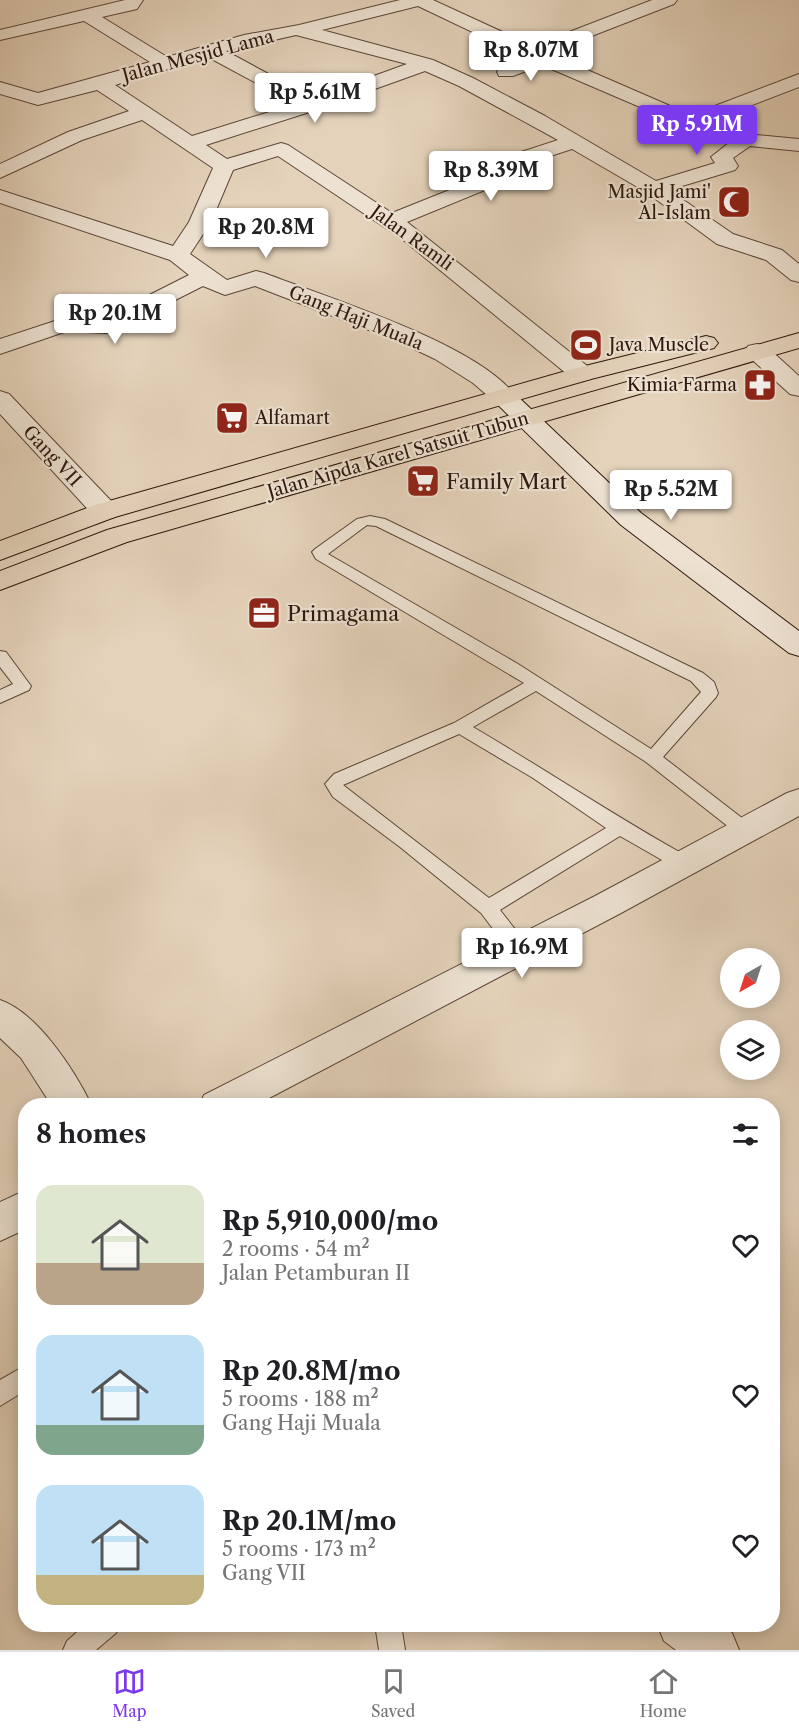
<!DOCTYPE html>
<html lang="en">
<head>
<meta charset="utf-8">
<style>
  :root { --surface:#fff; --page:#f2f2f2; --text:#202124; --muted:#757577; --line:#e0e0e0; --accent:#7c3aed }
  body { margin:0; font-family:"Libre Caslon Text",serif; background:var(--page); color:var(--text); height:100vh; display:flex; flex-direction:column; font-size:22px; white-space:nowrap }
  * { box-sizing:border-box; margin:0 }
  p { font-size:20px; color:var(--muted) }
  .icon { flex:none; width:33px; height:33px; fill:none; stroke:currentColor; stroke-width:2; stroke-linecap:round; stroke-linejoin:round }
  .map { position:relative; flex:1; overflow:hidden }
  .drawer { position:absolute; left:18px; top:1098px; width:762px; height:534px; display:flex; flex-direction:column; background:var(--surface); border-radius:24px; box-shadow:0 3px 15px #0003 }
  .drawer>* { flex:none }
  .needle { width:39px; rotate:219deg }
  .fabs { position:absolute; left:720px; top:948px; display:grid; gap:12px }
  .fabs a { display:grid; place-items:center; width:60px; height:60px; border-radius:50%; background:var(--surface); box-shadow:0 3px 15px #0003; font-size:30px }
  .price { position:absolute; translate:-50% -51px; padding:0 14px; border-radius:6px; background:#fff; color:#222; font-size:20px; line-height:39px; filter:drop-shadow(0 2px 3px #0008) }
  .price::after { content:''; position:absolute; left:50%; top:36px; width:18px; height:14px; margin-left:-9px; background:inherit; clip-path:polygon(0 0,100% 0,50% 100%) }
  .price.active { background:var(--accent); color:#fff }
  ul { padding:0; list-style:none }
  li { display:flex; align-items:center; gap:18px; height:150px; padding:0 18px }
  li span { display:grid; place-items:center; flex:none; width:168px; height:120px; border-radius:18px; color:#555 }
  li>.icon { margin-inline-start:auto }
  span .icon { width:72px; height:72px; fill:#fffc; stroke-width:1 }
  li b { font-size:26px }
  h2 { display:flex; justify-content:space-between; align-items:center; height:72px; padding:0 18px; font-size:26px }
  .tab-bar { display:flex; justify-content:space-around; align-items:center; height:84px; border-top:2px solid var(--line); background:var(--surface); font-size:16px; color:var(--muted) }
  .tab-bar a { display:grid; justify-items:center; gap:3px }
  .tab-bar .active { color:var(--accent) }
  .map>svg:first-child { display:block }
</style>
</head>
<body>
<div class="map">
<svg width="799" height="1650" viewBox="0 0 799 1650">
  <rect width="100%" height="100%" fill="#e4d2ba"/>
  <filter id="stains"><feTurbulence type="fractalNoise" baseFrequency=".00333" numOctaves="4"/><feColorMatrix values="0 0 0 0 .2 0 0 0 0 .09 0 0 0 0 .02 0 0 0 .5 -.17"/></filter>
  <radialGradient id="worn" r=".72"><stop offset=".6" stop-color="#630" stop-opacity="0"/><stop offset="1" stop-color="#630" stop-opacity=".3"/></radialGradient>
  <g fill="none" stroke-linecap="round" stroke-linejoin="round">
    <defs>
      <path id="lane" d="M370 516 385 519 703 673 714 682 718 693 716 697 663 757 751 825 754 830 751 835 745 837 739 835 646 762 536 691 473 727C546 770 616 817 690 858L692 863 690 868 683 870 676 868 620 836 500 910 514 928 532 942 535 947 532 952 525 955 518 952 500 938 481 913 400 847 333 797 325 784 334 774 454 723 524 683 316 559 312 552 315 549 357 519ZM367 525 376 526 691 681 701 692 651 749 518 664 328 554ZM459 734 533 778 606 828 489 898 343 785Z
        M0 651 6 652 31 686 29 690 0 703V690L13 684 0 667Z
        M26 1365V1390L0 1406V1380Z
        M86 1624H120L116 1633 96 1650H63L67 1641Z
        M375 1624H401L405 1650H379Z"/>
      <path id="street" d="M125 0H143L137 9 102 17 167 57 244 35 299 25 400 0H433L533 46 652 0H677L674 4 548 53 691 115 799 74V87L708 122 747 134 799 139V151L750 146 733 158 738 166 735 170 669 190 733 234 782 250 799 264V282L791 280 766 260 717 244 646 192 572 149 523 165 527 170 524 174 407 222 591 369 594 374 591 379 582 381 573 379 402 239 278 156 233 170 211 222 190 254 227 280 256 271 264 273C326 297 481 345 516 397L513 402 504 404 495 402 473 383 435 359 397 341 255 286 225 295 203 286 114 331 106 333 67 331 0 354V339L67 317 102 319 189 275 170 260 0 203V190L173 246 189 222 213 168 142 120 82 140 0 178V164L68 132 129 111 97 90 38 105 0 94V82L38 93 150 62 84 21 0 40V30ZM418 6 527 58 499 68 497 72 499 76H513L542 65 703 134 730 142 711 157 715 163 656 181 545 116 473 78 433 60 322 30ZM296 35 407 64 313 98 226 51ZM208 57 295 104 192 136 115 85ZM425 71 459 86 558 140 503 158 499 164 502 169 392 213 288 145 281 143 227 159 206 145 319 109Z
        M757 344 766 346 799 376V396L790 394 748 356 745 351 748 346Z
        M0 391 9 394 115 505 119 511 115 517 105 519 95 517 0 414Z
        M799 789V816L621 913 254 1106H199L204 1095 597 895 787 793Z
        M0 1000C38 1013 75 1071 92 1106H52L21 1058 0 1038Z
        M26 1190V1229L0 1241V1202Z
        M657 1624H721L732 1633 739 1650H676L664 1641Z"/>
      <path id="secondary" d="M504 390 513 392 641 513 799 631V656L789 653 621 525 495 402 492 397 495 392Z"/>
      <path id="primary" d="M799 333V348L127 542 0 590V571L107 530Z
        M706 336 714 338 718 343 714 348 591 379 115 517 0 560V541L95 505 573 369Z"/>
    </defs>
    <!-- lane casing -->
    <use href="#lane" stroke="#5c4638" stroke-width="2"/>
    <!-- street casing -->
    <use href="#street" stroke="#5c4638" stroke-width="2"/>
    <!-- secondary casing -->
    <use href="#secondary" stroke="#2f170d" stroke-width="2"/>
    <!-- primary casing -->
    <use href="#primary" stroke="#2f170d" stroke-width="2"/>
    <!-- lane -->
    <use href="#lane" fill="#ede2d2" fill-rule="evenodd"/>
    <!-- street -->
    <use href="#street" fill="#ede2d2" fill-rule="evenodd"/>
    <!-- secondary -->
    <use href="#secondary" fill="#ede2d2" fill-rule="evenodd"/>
    <!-- primary -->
    <use href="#primary" fill="#e4d2ba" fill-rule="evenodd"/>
  </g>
  <!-- icons -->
  <defs>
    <symbol id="mosque-square" viewBox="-11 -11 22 22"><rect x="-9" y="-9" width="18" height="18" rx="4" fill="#8f2418" stroke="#ede2d2"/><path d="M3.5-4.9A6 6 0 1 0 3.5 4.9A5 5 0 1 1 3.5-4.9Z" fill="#fff"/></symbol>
    <symbol id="stadium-square" viewBox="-11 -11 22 22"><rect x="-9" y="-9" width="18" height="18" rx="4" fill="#8f2418" stroke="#ede2d2"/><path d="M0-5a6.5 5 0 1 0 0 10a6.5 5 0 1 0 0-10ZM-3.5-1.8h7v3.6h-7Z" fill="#fff"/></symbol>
    <symbol id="pharmacy-square" viewBox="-11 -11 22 22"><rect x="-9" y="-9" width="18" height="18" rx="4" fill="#8f2418" stroke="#ede2d2"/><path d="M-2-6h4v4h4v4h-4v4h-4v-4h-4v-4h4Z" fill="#fff"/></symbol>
    <symbol id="supermarket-square" viewBox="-11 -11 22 22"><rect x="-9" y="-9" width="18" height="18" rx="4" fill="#8f2418" stroke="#ede2d2"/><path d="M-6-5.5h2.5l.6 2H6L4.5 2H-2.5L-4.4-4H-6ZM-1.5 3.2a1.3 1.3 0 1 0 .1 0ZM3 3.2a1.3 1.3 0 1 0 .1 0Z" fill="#fff"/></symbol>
    <symbol id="office-square" viewBox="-11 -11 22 22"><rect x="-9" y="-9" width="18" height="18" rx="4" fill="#8f2418" stroke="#ede2d2"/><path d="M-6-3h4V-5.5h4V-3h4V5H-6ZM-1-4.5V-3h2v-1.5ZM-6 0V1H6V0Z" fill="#fff"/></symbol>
  </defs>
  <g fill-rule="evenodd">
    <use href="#mosque-square" x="715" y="183" width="38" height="38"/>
    <use href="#stadium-square" x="567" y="326" width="38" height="38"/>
    <use href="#pharmacy-square" x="741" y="366" width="38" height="38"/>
    <use href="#supermarket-square" x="213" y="399" width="38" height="38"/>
    <use href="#supermarket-square" x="404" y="462" width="38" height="38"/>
    <use href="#office-square" x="245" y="594" width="38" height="38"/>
  </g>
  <g text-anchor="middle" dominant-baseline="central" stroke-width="4.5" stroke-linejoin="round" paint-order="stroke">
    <!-- far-street labels -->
    <g font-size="18" fill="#2f170d" stroke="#ede2d2">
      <text transform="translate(198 56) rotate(-15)">Jalan Mesjid Lama</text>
      <text transform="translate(412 238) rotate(36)">Jalan Ramli</text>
      <text transform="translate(356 318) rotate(22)">Gang Haji Muala</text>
      <text transform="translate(398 455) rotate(-16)">Jalan Aipda Karel Satsuit Tubun</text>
      <text transform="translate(52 456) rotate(47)">Gang VII</text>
    </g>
    <!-- far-poi labels -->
    <g font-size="18" fill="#2f170d" stroke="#ede2d2" text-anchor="end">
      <text x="711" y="192">Masjid Jami'<tspan x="711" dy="21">Al-Islam</tspan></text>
      <text x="609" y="345" text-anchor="start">Java Muscle</text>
      <text x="737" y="385">Kimia Farma</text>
      <text x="255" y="418" text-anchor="start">Alfamart</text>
    </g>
    <!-- poi labels -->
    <g font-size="21" fill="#2f170d" stroke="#ede2d2" text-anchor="start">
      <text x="446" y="481">Family Mart</text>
      <text x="287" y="613">Primagama</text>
    </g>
  </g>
  <rect width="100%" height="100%" filter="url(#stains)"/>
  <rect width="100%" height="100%" fill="url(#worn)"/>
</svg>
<div class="fabs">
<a><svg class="needle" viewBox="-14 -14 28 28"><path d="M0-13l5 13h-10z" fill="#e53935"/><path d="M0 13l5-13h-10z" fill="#757577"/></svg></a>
<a><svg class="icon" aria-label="layers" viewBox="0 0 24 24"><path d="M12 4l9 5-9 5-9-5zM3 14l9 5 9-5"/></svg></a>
</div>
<b class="price" style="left:531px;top:82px">Rp 8.07M</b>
<b class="price" style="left:315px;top:124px">Rp 5.61M</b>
<b class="price active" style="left:697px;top:156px">Rp 5.91M</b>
<b class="price" style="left:491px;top:202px">Rp 8.39M</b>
<b class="price" style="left:266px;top:259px">Rp 20.8M</b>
<b class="price" style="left:115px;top:345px">Rp 20.1M</b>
<b class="price" style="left:671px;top:521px">Rp 5.52M</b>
<b class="price" style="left:522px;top:979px">Rp 16.9M</b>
<section class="drawer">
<h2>8 homes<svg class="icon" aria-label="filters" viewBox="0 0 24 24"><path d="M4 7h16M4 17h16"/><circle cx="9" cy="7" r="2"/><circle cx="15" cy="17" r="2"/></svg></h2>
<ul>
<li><span style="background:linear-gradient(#dfe7d0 65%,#b9a48a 0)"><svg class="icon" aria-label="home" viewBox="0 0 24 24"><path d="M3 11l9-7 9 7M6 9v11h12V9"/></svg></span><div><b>Rp 5,910,000/mo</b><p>2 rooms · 54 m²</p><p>Jalan Petamburan II</p></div><svg class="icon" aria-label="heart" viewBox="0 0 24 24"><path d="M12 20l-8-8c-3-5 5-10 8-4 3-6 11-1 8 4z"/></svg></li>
<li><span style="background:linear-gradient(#bfe0f5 75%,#7fa58c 0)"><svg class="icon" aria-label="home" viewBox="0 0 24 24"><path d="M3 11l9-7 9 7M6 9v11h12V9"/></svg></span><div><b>Rp 20.8M/mo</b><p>5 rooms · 188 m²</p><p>Gang Haji Muala</p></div><svg class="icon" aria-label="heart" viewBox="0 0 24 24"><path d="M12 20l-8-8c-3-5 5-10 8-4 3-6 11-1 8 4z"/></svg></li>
<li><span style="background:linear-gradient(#bfe0f5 75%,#c2b280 0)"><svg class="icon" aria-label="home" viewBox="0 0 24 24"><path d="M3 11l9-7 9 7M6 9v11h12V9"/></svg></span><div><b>Rp 20.1M/mo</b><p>5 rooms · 173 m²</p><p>Gang VII</p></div><svg class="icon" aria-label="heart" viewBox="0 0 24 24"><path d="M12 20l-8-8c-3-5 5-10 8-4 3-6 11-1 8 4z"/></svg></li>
</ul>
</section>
</div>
<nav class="tab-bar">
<a class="active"><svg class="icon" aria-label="map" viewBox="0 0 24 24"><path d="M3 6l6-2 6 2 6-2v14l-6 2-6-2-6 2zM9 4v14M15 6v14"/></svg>Map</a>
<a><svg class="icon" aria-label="saved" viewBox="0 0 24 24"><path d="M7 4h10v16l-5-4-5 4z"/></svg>Saved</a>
<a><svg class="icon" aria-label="home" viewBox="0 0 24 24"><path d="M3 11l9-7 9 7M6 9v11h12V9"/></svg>Home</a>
</nav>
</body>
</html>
